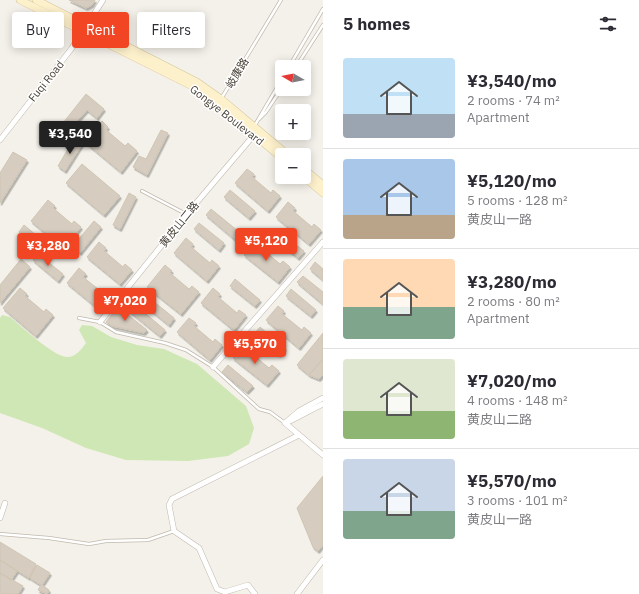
<!DOCTYPE html>
<html lang="en">
<head>
<meta charset="utf-8">
<style>
  :root { --surface:#fff; --page:#f7f7f7; --text:#2b2b33; --muted:#7c7c81; --line:#e1e1e2; --accent:#f24523 }
  body { margin:0; font-family:"IBM Plex Sans","Noto Sans SC",sans-serif; background:var(--page); color:var(--text); height:100vh; display:flex; flex-direction:column; font-size:15px; white-space:nowrap }
  * { box-sizing:border-box; margin:0 }
  p { font-size:13px; color:var(--muted) }
  .icon { flex:none; width:22px; height:22px; fill:none; stroke:currentColor; stroke-width:2; stroke-linecap:round; stroke-linejoin:round }
  .map { position:relative; flex:1; overflow:hidden }
  .side { display:flex; flex-direction:column; background:var(--surface); width:316px }
  .side>* { flex:none }
  .top-card { position:absolute; left:12px; top:12px; width:251px; height:36px; display:flex; gap:8px }
  .needle { width:26px; rotate:279deg }
  .buttons { position:absolute; left:275px; top:60px; display:grid; gap:8px }
  .buttons a { display:grid; place-items:center; width:36px; height:36px; border-radius:4px; background:var(--surface); box-shadow:0 2px 10px #0003; font-size:20px }
  .price { position:absolute; translate:-50% -34px; padding:0 9px; border-radius:4px; background:var(--accent); color:#fff; font-size:13px; line-height:26px; filter:drop-shadow(0 1px 2px #0008) }
  .price::after { content:''; position:absolute; left:50%; top:24px; width:12px; height:9px; margin-left:-6px; background:inherit; clip-path:polygon(0 0,100% 0,50% 100%) }
  .price.current { background:#222; color:#fff }
  ul { padding:0; list-style:none }
  li { display:flex; align-items:center; gap:12px; height:100px; padding:0 20px }
  li+li { border-top:1px solid var(--line) }
  li span { display:grid; place-items:center; flex:none; width:112px; height:80px; border-radius:4px; color:#555 }
  li>.icon { margin-inline-start:auto }
  span .icon { width:48px; height:48px; fill:#fffc; stroke-width:1 }
  li b { font-size:17px }
  h2 { display:flex; justify-content:space-between; align-items:center; height:48px; padding:0 20px; font-size:17px }
  .pill { padding:0 14px; border-radius:4px; background:var(--surface); box-shadow:0 2px 10px #0003; font-size:14px; line-height:36px }
  .pill.current { background:var(--accent); color:#fff }
  main { display:flex; flex:1; min-height:0 }
  .map>svg:first-child { display:block }
</style>
</head>
<body>
<main>
<div class="map">
<svg width="323" height="594" viewBox="0 0 323 594">
  <defs>
    <filter id="shadow"><feDropShadow dx="1.5" dy="2.5" stdDeviation="0" flood-color="#0004"/></filter>
  </defs>
  <rect width="100%" height="100%" fill="#f4f1ea"/>
  <!-- green -->
  <path fill="#cfe7b4" d="M2 315 10 317C22 327 52 355 66 357 75 358 81 350 86 343L79 330 82 325 92 326 111 337 137 345 164 349 197 364 246 406 254 428 249 444 228 456 188 461 126 460 86 448 42 428 0 413V318Z"/>
  <!-- building -->
  <path fill="#d6cdc0" stroke="#d0c5b3" filter="url(#shadow)" d="M69 0H95L92 5 86 8Z
    M86 94 104 109 97 118 87 110 77 121 87 129 80 138 63 123Z
    M102 121 108 127 106 130 125 146 128 143 137 151 121 172 85 142Z
    M161 130 168 133 147 175 133 167 139 156 146 159Z
    M74 139 82 144 65 171 58 166Z
    M13 152 27 160 0 203V173Z
    M82 164 120 196 104 215 66 183Z
    M247 169 254 174 252 177 271 193 273 190 280 196 268 211 235 183Z
    M230 190 255 211 249 218 224 197Z
    M129 193 136 197 120 229 113 225Z
    M48 200 55 206 53 208 72 224 74 221 81 227 64 248 31 221Z
    M288 202 295 208 293 211 312 227 314 224 321 230 309 244 276 217Z
    M211 209 243 235 238 242 206 215Z
    M94 221 101 227 80 253 72 247Z
    M199 223 224 243 219 250 194 229Z
    M24 225 49 246 44 253 19 232Z
    M278 231 304 251 298 258 273 237Z
    M186 238 193 244 191 247 210 263 212 260 219 266 207 281 174 253Z
    M256 240 263 246 261 248 280 264 283 261 290 267 278 282 244 255Z
    M99 242 106 248 104 251 123 267 125 264 132 270 120 284 87 257Z
    M38 254 63 274 58 281 33 260Z
    M21 259 30 267 0 303V285Z
    M315 262 323 269V280L310 269Z
    M165 265 172 271 170 273 189 289 192 286 199 292 181 314 147 287Z
    M79 268 86 274 83 277 103 293 105 290 112 296 100 310 67 283Z
    M303 276 323 292V304L297 282Z
    M235 279 260 300 255 306 230 286Z
    M20 288 27 294 25 296 44 312 46 309 53 315 36 336 3 308Z
    M213 288 220 294 218 297 237 313 239 310 246 315 234 330 201 303Z
    M291 289 316 310 311 316 286 296Z
    M142 292 174 318 169 325 137 299Z
    M133 303 165 330 160 336 128 310Z
    M278 306 284 311 282 314 302 330 304 327 311 333 299 348 266 320Z
    M118 307 147 330 144 333 112 326 106 322Z
    M189 318 196 323 194 326 213 342 215 339 222 345 210 360 177 332Z
    M260 327 285 348 279 355 254 334Z
    M323 333V359L309 375 297 365Z
    M245 343 252 349 250 352 269 368 272 365 279 371 267 385 233 358Z
    M323 359V375L319 379 309 375Z
    M228 365 253 386 247 392 222 372Z
    M323 476V545L318 551 313 547 297 508Z
    M0 542 36 564 29 578 0 560Z
    M0 560 17 571 11 580 0 573Z
    M37 565 50 573 42 585 49 590 47 594 38 590 41 585 30 578Z
    M0 573 23 586 18 594H2L0 593Z"/>
  <g fill="none" stroke-linecap="round" stroke-linejoin="round">
    <defs>
      <path id="lane" d="M289 67 323 9
        M296 67 323 25
        M221 99 281 0
        M259 119 266 112 282 88
        M255 125 282 79
        M142 191 186 214
        M79 318 100 322 116 332 165 343 186 350 213 367 259 409 270 412 285 423
        M0 534 49 538 89 544 106 541 148 540 174 531"/>
      <path id="street" d="M0 140 72 48 103 0
        M100 322 186 215 254 135V133
        M213 367 323 242
        M290 421 323 404
        M285 423 323 455
        M285 423 299 411 323 398
        M0 518 5 503
        M255 594 248 585 225 592 217 589 199 548 174 531 169 505 172 499 299 435
        M297 594 323 560"/>
      <path id="secondary" d="M20 0 194 87 217 104 282 158
        M36 0 197 82 221 99 288 155
        M304 169 323 185
        M304 177 323 193"/>
    </defs>
    <!-- lane casing -->
    <use href="#lane" stroke="#c0b9ad" stroke-width="4"/>
    <!-- street casing -->
    <use href="#street" stroke="#c0b9ad" stroke-width="6"/>
    <!-- secondary casing -->
    <use href="#secondary" stroke="#d2c59b" stroke-width="8"/>
    <!-- lane -->
    <use href="#lane" stroke="#fff" stroke-width="2.5"/>
    <!-- street -->
    <use href="#street" stroke="#fff" stroke-width="5"/>
    <!-- secondary -->
    <use href="#secondary" stroke="#fdf1cc" stroke-width="7"/>
  </g>
  <g text-anchor="middle" dominant-baseline="central" stroke-width="3" stroke-linejoin="round" paint-order="stroke">
    <!-- street labels -->
    <g font-size="11" fill="#484238" stroke="#fff">
      <text transform="translate(237 73) rotate(-59)">岐康路</text>
      <text transform="translate(46 81) rotate(-51)">Fuqi Road</text>
      <text transform="translate(227 115) rotate(38)">Gongye Boulevard</text>
      <text transform="translate(179 224) rotate(-51)">黄皮山二路</text>
    </g>
  </g>
</svg>
<div class="buttons">
<a><svg class="needle" viewBox="-14 -14 28 28"><path d="M0-13l5 13h-10z" fill="#e53935"/><path d="M0 13l5-13h-10z" fill="#7c7c81"/></svg></a>
<a>+</a>
<a>−</a>
</div>
<b class="price current" style="left:70px;top:155px">¥3,540</b>
<b class="price" style="left:266px;top:262px">¥5,120</b>
<b class="price" style="left:48px;top:267px">¥3,280</b>
<b class="price" style="left:125px;top:322px">¥7,020</b>
<b class="price" style="left:255px;top:365px">¥5,570</b>
<div class="top-card">
<a class="pill">Buy</a>
<a class="pill current">Rent</a>
<a class="pill">Filters</a>
</div>
</div>
<section class="side">
<h2>5 homes<svg class="icon" aria-label="filters" viewBox="0 0 24 24"><path d="M4 7h16M4 17h16"/><circle cx="9" cy="7" r="2"/><circle cx="15" cy="17" r="2"/></svg></h2>
<ul>
<li><span style="background:linear-gradient(#bfe0f5 70%,#9aa5b1 0)"><svg class="icon" aria-label="home" viewBox="0 0 24 24"><path d="M3 11l9-7 9 7M6 9v11h12V9"/></svg></span><div><b>¥3,540/mo</b><p>2 rooms · 74 m²</p><p>Apartment</p></div></li>
<li><span style="background:linear-gradient(#a9c7e8 70%,#b9a48a 0)"><svg class="icon" aria-label="home" viewBox="0 0 24 24"><path d="M3 11l9-7 9 7M6 9v11h12V9"/></svg></span><div><b>¥5,120/mo</b><p>5 rooms · 128 m²</p><p>黄皮山一路</p></div></li>
<li><span style="background:linear-gradient(#ffd9b3 60%,#7fa58c 0)"><svg class="icon" aria-label="home" viewBox="0 0 24 24"><path d="M3 11l9-7 9 7M6 9v11h12V9"/></svg></span><div><b>¥3,280/mo</b><p>2 rooms · 80 m²</p><p>Apartment</p></div></li>
<li><span style="background:linear-gradient(#dfe7d0 65%,#8fb573 0)"><svg class="icon" aria-label="home" viewBox="0 0 24 24"><path d="M3 11l9-7 9 7M6 9v11h12V9"/></svg></span><div><b>¥7,020/mo</b><p>4 rooms · 148 m²</p><p>黄皮山二路</p></div></li>
<li><span style="background:linear-gradient(#c9d6e8 65%,#7fa58c 0)"><svg class="icon" aria-label="home" viewBox="0 0 24 24"><path d="M3 11l9-7 9 7M6 9v11h12V9"/></svg></span><div><b>¥5,570/mo</b><p>3 rooms · 101 m²</p><p>黄皮山一路</p></div></li>
</ul>
</section>
</main>
</body>
</html>
